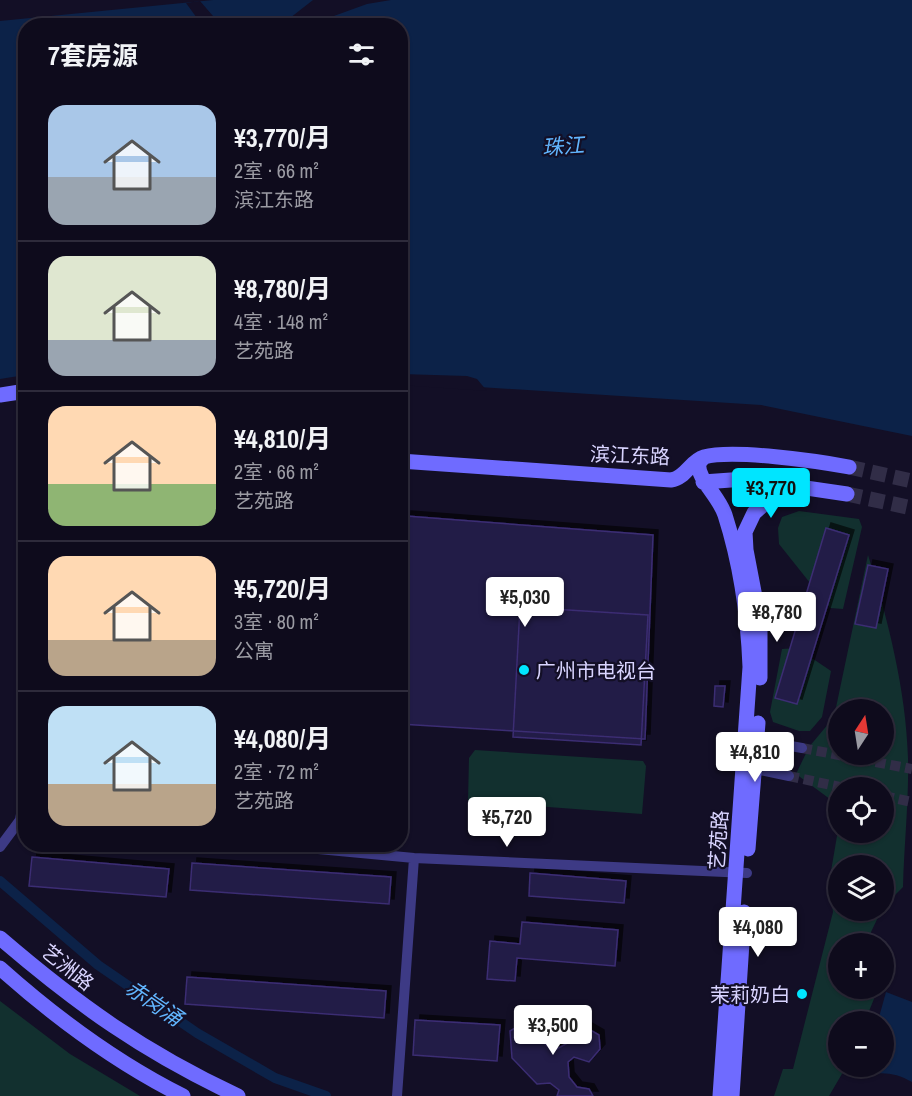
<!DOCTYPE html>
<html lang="zh">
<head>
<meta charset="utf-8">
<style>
  :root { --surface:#0e0b1c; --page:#171425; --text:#f1f3f6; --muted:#9b9ba3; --line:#2e2b3b; --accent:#00e5ff }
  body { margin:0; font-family:"Archivo Narrow","Noto Sans SC",sans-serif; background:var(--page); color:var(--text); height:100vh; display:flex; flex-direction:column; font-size:22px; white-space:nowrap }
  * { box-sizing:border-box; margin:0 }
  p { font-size:20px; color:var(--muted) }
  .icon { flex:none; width:33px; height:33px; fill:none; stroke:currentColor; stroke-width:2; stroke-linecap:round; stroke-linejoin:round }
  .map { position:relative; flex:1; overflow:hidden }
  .panel { position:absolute; left:18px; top:18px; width:390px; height:834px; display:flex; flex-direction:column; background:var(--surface); border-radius:24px; box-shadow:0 2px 4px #0004,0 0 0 2px var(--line) }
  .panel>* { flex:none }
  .needle { width:39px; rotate:12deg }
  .tools { position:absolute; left:828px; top:699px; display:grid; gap:12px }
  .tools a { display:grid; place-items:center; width:66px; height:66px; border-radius:50%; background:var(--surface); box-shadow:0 2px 4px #0004,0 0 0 2px var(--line); font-size:30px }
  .price { position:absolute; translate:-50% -51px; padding:0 14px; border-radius:6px; background:#fff; color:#222; font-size:20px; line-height:39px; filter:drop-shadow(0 2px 3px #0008) }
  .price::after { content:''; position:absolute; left:50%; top:36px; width:18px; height:14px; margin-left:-9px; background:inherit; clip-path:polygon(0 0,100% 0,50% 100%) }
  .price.active { background:var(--accent); color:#111 }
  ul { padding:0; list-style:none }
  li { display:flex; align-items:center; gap:18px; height:150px; padding:0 30px }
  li+li { border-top:2px solid var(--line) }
  li span { display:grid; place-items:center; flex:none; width:168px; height:120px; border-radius:18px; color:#555 }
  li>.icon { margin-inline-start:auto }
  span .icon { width:72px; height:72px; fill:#fffc; stroke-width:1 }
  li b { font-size:26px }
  h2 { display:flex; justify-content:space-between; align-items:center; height:72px; padding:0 30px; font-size:26px }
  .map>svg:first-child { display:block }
</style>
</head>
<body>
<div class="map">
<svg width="912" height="1096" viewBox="0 0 912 1096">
  <defs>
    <filter id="shadow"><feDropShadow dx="5" dy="-5" stdDeviation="0" flood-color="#0009"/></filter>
  </defs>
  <rect width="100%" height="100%" fill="#130f26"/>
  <!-- green -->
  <path fill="#12302f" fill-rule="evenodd" d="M799 511 859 519 862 527 843 609 830 608 779 544 778 528 782 517Z
    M868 555C888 620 906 690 908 758 909 801 904 845 903 887L884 906V866H838V910L881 911 871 932V943L838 944V988L878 989 865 1021 838 1022V1066L846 1067 829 1096H774L783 1069H793L833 912 829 883 838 830V832H884V788H838V805L796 774 809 747 834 717ZM838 710H884V754H838Z
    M797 648 831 671 822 717 810 731H799L773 722 770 712 782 649Z
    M475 750 643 761 646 766 642 814 468 801 469 758Z
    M0 1001 70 1054 140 1096H0Z"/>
  <!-- water -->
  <path fill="#0c2248" d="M213 0H912V436L761 405 401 382 400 26H26L25 375 0 379V21Z
    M886 992 912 1002V1082C893 1071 877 1071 856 1078L861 1067 884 1066V1022L878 1021Z"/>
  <!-- pier -->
  <path fill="#130f26" d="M313 0H391L367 4 309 25H281Z
    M200 1 213 16 218 25H202L186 3Z
    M401 374 467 376 477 379 487 391 400 385Z"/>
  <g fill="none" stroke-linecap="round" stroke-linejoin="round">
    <!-- canal -->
    <path stroke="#0c2248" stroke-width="10" d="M0 881 98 965 197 1033 275 1078 326 1096"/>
  </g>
  <!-- building -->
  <path fill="#241b47" stroke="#3b2d73" stroke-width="1.5" filter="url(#shadow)" d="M406 516 653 535 645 739 400 724V615Z
    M400 526H404L400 591Z
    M826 528 849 535 797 704 775 698Z
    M868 565 888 569 876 628 855 624Z
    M520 607 648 615 641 745 513 737Z
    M715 686H725L723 707 714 706Z
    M32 857 169 869 166 897 29 886Z
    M192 863 391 877 389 904 190 890Z
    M530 873 626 881 624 903 529 896Z
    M522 922 618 930 615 966 517 958 515 981 487 979 490 941 520 944Z
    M187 977 386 991 384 1018 185 1004Z
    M415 1020 500 1025 497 1061 413 1055Z
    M522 1024 541 1026 552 1036 545 1044 553 1051 566 1044 561 1036 568 1026 587 1028 599 1035 600 1049 589 1062 574 1057 568 1062 569 1077 577 1087 589 1089 593 1096H557L559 1090 550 1083 537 1084 512 1058 510 1031Z"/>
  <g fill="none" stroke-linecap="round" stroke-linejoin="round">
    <!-- street-tunnel -->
    <path stroke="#312d47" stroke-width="10" stroke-dasharray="10 5" stroke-linecap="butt" d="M802 748 912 769
      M789 776 845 788
      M884 796 912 802"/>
    <!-- secondary-tunnel -->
    <path stroke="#312d47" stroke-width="15" stroke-dasharray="15 8" stroke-linecap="butt" d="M849 467 912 481
      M847 494 912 508"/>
    <!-- street -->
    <path stroke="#3d3a85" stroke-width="10" d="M754 744 757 740 802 748
      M751 763 755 769 789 776
      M265 844 414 858 747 873
      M0 847 20 820 26 787
      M397 1096 414 858"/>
    <!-- secondary -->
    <path stroke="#6f6bff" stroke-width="15" d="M0 395 26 391
      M704 457 699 463C696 478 719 496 725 515 741 565 748 615 750 667L720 1096
      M400 461 671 480C686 478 690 461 704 457 733 449 817 461 849 467
      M703 482 745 479 847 494
      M760 678V623L746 550 745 532 754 513 787 484
      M748 849 758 723
      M0 938C78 1005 144 1052 238 1096
      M0 968C56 1018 115 1062 183 1096
      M732 1096 744 912"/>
  </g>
  <!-- markers -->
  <g fill="#00e5ff" stroke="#130f26" stroke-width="2">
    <circle cx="524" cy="670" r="6"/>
    <circle cx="802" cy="994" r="6"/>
  </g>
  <g text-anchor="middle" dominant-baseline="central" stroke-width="4.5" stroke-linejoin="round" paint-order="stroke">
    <!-- street labels -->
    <g font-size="20" fill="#d9d4ff" stroke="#130f26">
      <text transform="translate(630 455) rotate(2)">滨江东路</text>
      <text transform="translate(718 840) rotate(-86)">艺苑路</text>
      <text transform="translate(68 967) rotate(39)">艺洲路</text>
    </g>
    <!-- poi labels -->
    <g font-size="20" fill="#d9d4ff" stroke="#130f26" text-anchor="start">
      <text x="536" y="670">广州市电视台</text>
      <text x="790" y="994" text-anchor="end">茉莉奶白</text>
    </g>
    <!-- water labels -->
    <g font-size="21" font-style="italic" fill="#62b6ff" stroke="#130f26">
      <text transform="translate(563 146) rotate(-4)">珠江</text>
      <text transform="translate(154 1003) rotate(34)">赤岗涌</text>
    </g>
  </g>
</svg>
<div class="tools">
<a><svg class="needle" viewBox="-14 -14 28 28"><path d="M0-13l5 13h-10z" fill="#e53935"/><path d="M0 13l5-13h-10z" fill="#9b9ba3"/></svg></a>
<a><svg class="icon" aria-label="locate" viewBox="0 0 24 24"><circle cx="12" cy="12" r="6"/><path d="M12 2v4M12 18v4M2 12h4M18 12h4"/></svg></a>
<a><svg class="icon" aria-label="layers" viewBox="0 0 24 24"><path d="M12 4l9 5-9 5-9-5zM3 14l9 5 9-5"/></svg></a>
<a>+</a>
<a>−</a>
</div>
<b class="price active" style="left:771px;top:519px">¥3,770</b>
<b class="price" style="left:525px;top:628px">¥5,030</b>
<b class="price" style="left:777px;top:643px">¥8,780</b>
<b class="price" style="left:755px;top:783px">¥4,810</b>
<b class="price" style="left:507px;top:848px">¥5,720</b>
<b class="price" style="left:758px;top:958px">¥4,080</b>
<b class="price" style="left:553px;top:1056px">¥3,500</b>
<section class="panel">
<h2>7套房源<svg class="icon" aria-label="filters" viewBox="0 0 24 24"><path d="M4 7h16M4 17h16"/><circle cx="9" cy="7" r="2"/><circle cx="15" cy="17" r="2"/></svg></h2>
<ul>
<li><span style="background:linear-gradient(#a9c7e8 60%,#9aa5b1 0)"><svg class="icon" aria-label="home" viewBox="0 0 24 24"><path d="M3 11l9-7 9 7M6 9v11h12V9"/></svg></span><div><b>¥3,770/月</b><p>2室 · 66 m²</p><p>滨江东路</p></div></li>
<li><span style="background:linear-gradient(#dfe7d0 70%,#9aa5b1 0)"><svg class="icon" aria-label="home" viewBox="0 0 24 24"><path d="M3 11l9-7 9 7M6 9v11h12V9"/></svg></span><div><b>¥8,780/月</b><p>4室 · 148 m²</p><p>艺苑路</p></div></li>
<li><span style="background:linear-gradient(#ffd9b3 65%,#8fb573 0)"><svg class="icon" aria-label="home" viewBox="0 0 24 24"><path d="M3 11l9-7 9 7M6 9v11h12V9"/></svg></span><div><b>¥4,810/月</b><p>2室 · 66 m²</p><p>艺苑路</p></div></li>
<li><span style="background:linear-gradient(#ffd9b3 70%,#b9a48a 0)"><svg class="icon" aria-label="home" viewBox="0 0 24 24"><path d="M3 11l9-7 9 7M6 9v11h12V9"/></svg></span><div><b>¥5,720/月</b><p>3室 · 80 m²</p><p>公寓</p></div></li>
<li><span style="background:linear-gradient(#bfe0f5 65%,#b9a48a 0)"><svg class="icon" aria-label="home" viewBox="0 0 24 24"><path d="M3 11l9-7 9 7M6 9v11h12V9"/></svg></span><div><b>¥4,080/月</b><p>2室 · 72 m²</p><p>艺苑路</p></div></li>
</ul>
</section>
</div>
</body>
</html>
